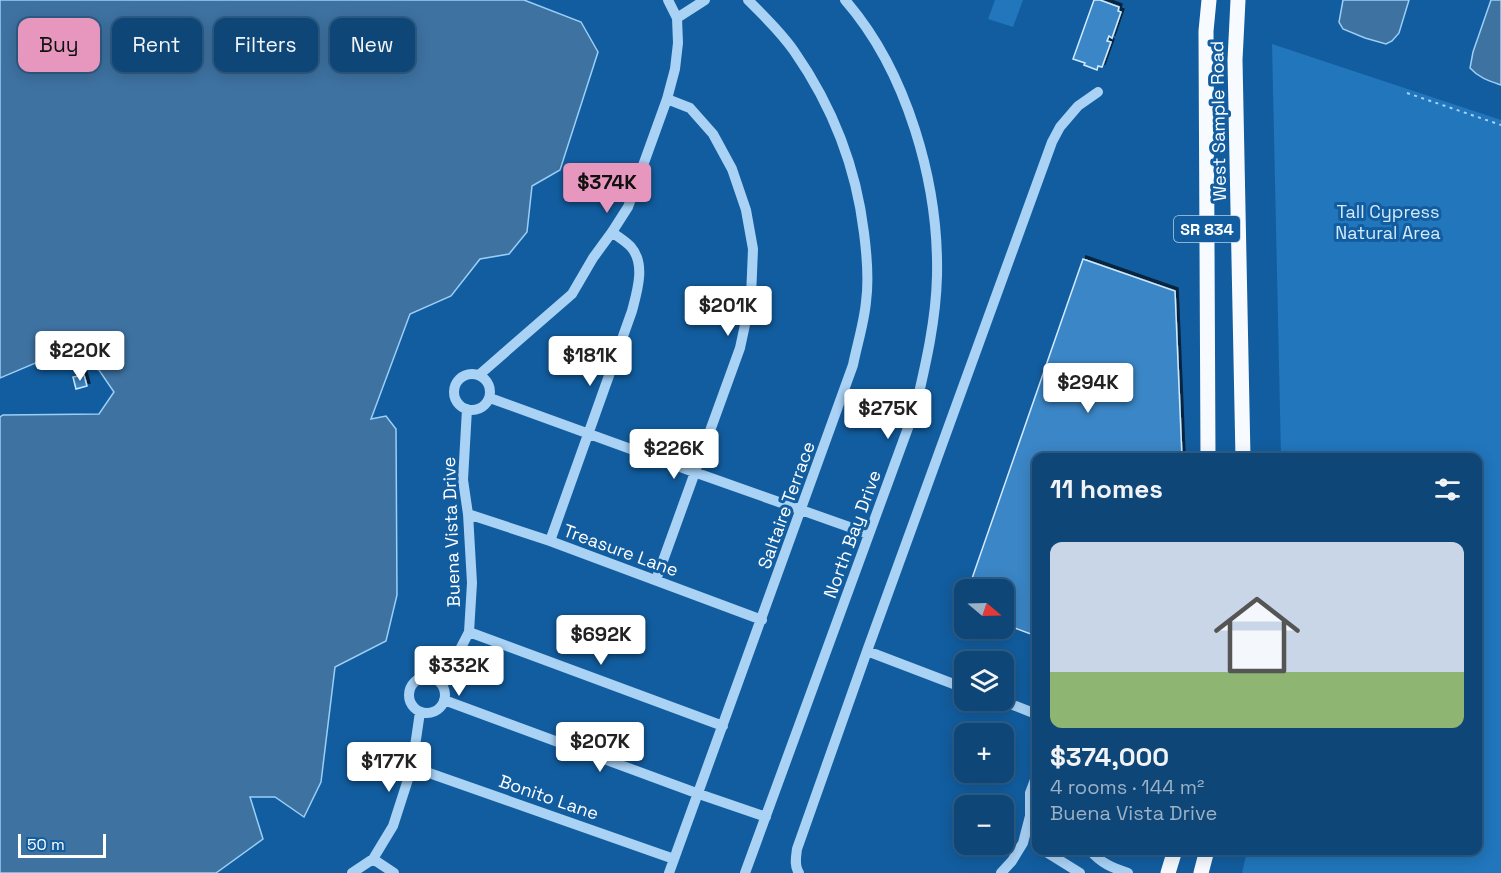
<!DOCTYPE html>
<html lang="en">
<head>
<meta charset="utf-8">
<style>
  :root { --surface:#0e4677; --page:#174d7c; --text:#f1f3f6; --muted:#9bb1c6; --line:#2e5e89; --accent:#e797bd }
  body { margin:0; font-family:"Space Grotesk",sans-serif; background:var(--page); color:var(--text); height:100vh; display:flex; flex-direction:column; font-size:22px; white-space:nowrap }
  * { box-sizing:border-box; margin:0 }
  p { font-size:20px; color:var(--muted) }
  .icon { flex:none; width:33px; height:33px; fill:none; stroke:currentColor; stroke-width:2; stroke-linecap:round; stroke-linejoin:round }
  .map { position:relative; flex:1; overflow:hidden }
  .sheet { position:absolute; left:1032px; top:453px; width:450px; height:402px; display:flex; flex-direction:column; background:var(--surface); border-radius:12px; box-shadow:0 3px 15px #0003,0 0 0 2px var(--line) }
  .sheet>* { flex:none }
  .guide { position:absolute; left:18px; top:18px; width:570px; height:54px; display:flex; gap:12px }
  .needle { width:39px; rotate:109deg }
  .fabs { position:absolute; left:954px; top:579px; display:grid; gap:12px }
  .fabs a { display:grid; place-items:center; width:60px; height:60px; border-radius:12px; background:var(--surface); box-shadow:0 3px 15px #0003,0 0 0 2px var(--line); font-size:30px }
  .scale { position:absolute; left:18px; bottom:15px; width:88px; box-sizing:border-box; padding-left:6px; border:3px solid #fff; border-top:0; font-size:16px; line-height:21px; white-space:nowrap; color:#fff; -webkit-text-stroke:4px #125d9f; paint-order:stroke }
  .price { position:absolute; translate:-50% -51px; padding:0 14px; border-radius:6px; background:#fff; color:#222; font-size:20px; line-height:39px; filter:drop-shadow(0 2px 3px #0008) }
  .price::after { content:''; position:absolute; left:50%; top:36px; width:18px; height:14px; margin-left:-9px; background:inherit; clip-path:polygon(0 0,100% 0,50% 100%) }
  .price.on { background:var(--accent); color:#111 }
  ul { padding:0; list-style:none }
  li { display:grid; align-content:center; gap:12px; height:318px; padding:0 18px }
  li+li { border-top:2px solid var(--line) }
  li span { display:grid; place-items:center; height:186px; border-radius:12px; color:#555 }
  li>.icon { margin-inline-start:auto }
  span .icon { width:108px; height:108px; fill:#fffc; stroke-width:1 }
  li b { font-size:26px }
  h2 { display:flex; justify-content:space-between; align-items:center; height:72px; padding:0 18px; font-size:26px }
  .chip { padding:0 21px; border-radius:12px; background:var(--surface); box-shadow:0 3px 15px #0003,0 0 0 2px var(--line); font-size:21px; line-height:54px }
  .chip.on { background:var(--accent); color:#111 }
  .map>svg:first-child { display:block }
</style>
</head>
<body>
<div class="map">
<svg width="1501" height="873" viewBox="0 0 1501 873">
  <defs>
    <filter id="shadow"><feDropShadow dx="3" dy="-3" stdDeviation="0" flood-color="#0009"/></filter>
  </defs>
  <rect width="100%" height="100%" fill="#125d9f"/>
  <!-- green -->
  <path fill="#2176bc" d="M995 0H1023L1013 27 988 19Z
    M1272 44 1501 120V873H1242L1247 851 1478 850V458L1281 457Z"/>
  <!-- water -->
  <path fill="#3e72a1" stroke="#9bcff8" stroke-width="1.5" d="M0 0H524L581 22 598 52 560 170 532 186 527 232 509 254 480 259 451 296 410 314 371 419 386 416 396 429 397 595 386 641 335 667 321 782 304 817 275 797H250L263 839 216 873H0V417L3 415 99 414 114 392 99 370 59 353 0 378Z
    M1343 0H1409L1399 33 1392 41 1386 44 1365 38 1343 29 1339 22Z
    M1491 0H1501V85C1489 81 1479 78 1470 68L1473 52Z"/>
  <!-- building -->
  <path fill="#3b86c6" stroke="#d2eafe" stroke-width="1.5" filter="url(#shadow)" d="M1094 0H1100L1119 7 1118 11 1121 12 1112 38 1109 36 1107 41 1111 42 1102 67 1098 66 1097 70 1084 65 1085 63 1073 59Z
    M1083 259 1175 291 1182 458H1036V636L1004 624V590H968Z
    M84 375 87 386 76 389 73 377Z"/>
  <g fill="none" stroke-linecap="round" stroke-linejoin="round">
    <!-- path -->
    <path stroke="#a9d2f5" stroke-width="2" stroke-dasharray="3 4.5" stroke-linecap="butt" d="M1407 93 1501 125"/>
    <!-- minor -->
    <path stroke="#a9d2f5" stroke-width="10" d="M677 18 705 0
      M454 392a18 18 0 1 1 36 0a18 18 0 1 1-36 0Z
      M479 375 572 294 593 258 612 232 628 207 667 99 675 69 678 43 677 18 668 0
      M490 398 694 472 869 534
      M468 514 550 541 762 620
      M550 541 632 311C637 292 646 264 631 247 626 241 618 237 612 232
      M656 580 740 348 751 297 753 249 746 210 732 169 713 134 690 108 667 99
      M469 632 723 726
      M867 651 964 688
      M409 695a18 18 0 1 1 36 0a18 18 0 1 1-36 0Z
      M440 682 453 663 469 632 472 583 468 514 463 480 467 409
      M444 700 699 794 766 817
      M1000 700 1036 714
      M412 767 674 859
      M1043 850 1080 873
      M1090 850C1100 863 1113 868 1128 873
      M373 859 394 873
      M352 873 373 859 393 826 412 767 420 712
      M669 873 853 365C857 345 864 323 866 302 869 280 867 256 864 233 856 166 833 107 794 51 781 32 764 16 748 0
      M745 873 916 406C926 363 936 320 937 276 939 183 907 71 845 0
      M799 873C794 866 796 857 797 849L867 651 1052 142 1060 127 1078 106 1098 92
      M1001 873 1012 861 1023 843 1030 816V793L1036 777"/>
    <!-- major -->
    <path stroke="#f7fbff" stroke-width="15" d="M1238 0 1235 60 1243 458
      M1208 458 1206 31 1209 0
      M1168 873 1175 850
      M1201 873 1207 850"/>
  </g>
  <g text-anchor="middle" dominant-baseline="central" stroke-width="6" stroke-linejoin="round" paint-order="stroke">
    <!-- shield labels -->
    <rect fill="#125d9f" stroke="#b8cee2" stroke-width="1.5" x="1174" y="216" width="66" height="26" rx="4.5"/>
    <g font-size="16" font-weight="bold" fill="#fff">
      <text x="1207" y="229">SR 834</text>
    </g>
    <!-- street labels -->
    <g font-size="18" fill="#fff" stroke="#125d9f">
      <text transform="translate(1218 121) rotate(-91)">West Sample Road</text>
      <text transform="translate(786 505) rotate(-70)">Saltaire Terrace</text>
      <text transform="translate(451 532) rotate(-92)">Buena Vista Drive</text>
      <text transform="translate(852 534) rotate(-70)">North Bay Drive</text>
      <text transform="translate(621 550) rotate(20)">Treasure Lane</text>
      <text transform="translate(549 797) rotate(19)">Bonito Lane</text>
    </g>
    <!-- park labels -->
    <g font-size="18" fill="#d2eafe" stroke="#125d9f">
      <text x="1388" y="211">Tall Cypress<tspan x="1388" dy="21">Natural Area</tspan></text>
    </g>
  </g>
</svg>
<div class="fabs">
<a><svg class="needle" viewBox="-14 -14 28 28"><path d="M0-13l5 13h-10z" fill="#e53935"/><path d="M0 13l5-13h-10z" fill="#9bb1c6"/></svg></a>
<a><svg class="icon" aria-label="layers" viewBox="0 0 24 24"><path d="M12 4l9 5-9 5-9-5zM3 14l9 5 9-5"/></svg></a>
<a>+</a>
<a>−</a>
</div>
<div class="scale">50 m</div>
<b class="price on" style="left:607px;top:214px">$374K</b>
<b class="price" style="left:728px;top:337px">$201K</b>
<b class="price" style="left:80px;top:382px">$220K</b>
<b class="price" style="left:590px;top:387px">$181K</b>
<b class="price" style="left:1088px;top:414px">$294K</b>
<b class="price" style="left:888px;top:440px">$275K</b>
<b class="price" style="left:674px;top:480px">$226K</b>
<b class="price" style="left:601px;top:666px">$692K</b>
<b class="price" style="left:459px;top:697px">$332K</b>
<b class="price" style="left:600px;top:773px">$207K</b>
<b class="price" style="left:389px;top:793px">$177K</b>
<div class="guide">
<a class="chip on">Buy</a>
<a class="chip">Rent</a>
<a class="chip">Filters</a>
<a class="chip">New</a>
</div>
<section class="sheet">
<h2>11 homes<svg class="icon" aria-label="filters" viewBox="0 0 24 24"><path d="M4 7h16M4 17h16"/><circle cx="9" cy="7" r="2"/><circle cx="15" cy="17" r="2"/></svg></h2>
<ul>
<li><span style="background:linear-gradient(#c9d6e8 70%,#8fb573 0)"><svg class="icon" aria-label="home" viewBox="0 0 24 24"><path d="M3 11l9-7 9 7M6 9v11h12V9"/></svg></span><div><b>$374,000</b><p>4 rooms · 144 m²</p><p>Buena Vista Drive</p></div></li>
</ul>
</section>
</div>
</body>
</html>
